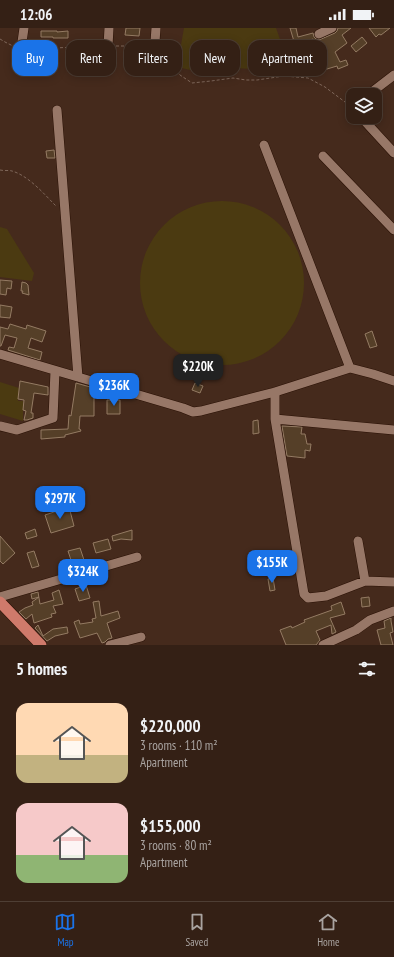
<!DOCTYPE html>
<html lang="en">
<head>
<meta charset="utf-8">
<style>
  :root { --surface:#342015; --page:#3f2d22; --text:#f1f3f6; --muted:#a9a3a0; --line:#4e3e34; --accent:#1a73e8 }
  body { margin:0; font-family:"PT Sans Narrow",sans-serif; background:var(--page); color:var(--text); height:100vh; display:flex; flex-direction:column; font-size:15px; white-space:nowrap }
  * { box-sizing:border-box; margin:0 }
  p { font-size:13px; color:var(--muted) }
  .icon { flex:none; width:22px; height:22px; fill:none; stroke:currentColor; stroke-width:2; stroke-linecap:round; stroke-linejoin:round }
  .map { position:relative; height:617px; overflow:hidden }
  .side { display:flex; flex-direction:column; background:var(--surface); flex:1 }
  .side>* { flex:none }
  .banner { position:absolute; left:12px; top:12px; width:370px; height:36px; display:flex; gap:8px }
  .controls { position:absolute; left:346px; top:60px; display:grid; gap:8px }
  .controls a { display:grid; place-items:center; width:36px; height:36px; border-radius:8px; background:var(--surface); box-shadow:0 2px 10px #0003,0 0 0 1px var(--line); font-size:20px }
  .price { position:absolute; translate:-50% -34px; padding:0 9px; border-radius:8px; background:var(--accent); color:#fff; font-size:13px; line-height:26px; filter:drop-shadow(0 1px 2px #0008) }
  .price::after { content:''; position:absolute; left:50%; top:24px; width:12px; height:9px; margin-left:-6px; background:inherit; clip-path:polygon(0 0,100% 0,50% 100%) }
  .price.active { background:#222; color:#fff }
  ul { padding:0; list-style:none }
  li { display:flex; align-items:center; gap:12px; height:100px; padding:0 16px }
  li span { display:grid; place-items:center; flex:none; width:112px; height:80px; border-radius:12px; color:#555 }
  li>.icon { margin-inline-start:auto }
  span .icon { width:48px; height:48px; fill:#fffc; stroke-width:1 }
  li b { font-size:17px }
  h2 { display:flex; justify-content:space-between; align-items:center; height:48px; padding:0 16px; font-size:17px }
  .tag { padding:0 14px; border-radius:12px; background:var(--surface); box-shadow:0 2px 10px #0003,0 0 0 1px var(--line); font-size:14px; line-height:36px }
  .tag.active { background:var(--accent); color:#fff }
  .status { display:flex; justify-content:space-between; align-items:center; height:28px; padding:0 20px; background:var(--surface); direction:ltr }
  .status svg { height:11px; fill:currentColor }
  .menu { display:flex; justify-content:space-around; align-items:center; height:56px; border-top:1px solid var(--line); background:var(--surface); font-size:11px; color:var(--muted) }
  .menu a { display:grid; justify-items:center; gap:2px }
  .menu .active { color:var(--accent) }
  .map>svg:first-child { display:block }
</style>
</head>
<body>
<div class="status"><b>12:06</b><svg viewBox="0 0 49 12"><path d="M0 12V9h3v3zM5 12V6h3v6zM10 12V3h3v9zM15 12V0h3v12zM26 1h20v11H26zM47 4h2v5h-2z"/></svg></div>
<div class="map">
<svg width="394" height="617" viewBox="0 0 394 617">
  <rect width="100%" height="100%" fill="#452a1c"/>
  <!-- green -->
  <path fill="#4b3a11" d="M184 0H276L290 39 268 42 235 40 204 45 177 39Z
    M140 255a82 82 0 1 1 164 0a82 82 0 1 1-164 0Z
    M0 199 7 201 34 245 32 253 0 249Z
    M0 354 19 360 18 373H23V393L0 386Z"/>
  <!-- building -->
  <path fill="#553f28" stroke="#947b63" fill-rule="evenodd" d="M126 0H140L139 8 125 7Z
    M290 0H296L298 9 313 5 314 9 316 11 319 12 335 5 337 3 338 0H351L342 7 347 15 335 24 340 34 346 32 348 37 338 41 337 38 317 44 302 46 296 20ZM313 11 317 22 307 25 303 14Z
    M369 0H390L381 7 379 6 376 9Z
    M41 3H57V4L68 3V10H53V9H41Z
    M362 9 367 15 356 24 351 18Z
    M54 122 55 130H47L46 123Z
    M0 252 12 253 11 261 7 260 6 267 0 266Z
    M22 254 26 255 28 257 29 267 22 265 23 263H21Z
    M0 277 12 279 10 290 0 289Z
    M10 296 26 301 27 297 46 303 42 314 31 310 28 320 42 324 40 332 8 322 9 319 14 320 17 310 5 307 1 318H0V299L8 301Z
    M372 303 377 318 370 320 365 306Z
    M20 353 48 359V367L34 365 31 385H33V390L27 392H24L26 383 23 382 24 372 18 371Z
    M76 355 101 362 100 369 94 368V388H80L79 401H80L81 403 65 407V409L41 411V402L68 401 69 387 71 388Z
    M195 355 203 358 200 365 192 362Z
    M107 372H120V386H107Z
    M258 392 259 405 253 406V393Z
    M282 398 302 399 301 406H305L307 416H311L310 423 305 422V430L287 428Z
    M69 479 74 498 51 505 45 487Z
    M35 501 37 508 27 511 25 505Z
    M132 502V512L121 511 113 513 112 508Z
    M0 508 15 525 3 536 0 533Z
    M108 511 111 521 96 525 93 515Z
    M80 520 86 538 74 541 68 523Z
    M34 523 39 538 32 540 27 525Z
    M271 531 273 540 266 542 264 533Z
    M273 550 275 562 270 563 268 551Z
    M86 557 90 570 79 573 75 561Z
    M59 562 63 576 53 578 56 585 51 586 52 589 34 595 32 586 26 591 19 584 25 580 33 577 32 574 39 569 32 571 31 566 38 564 40 576 54 572 52 565Z
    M369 569 370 578 362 579 361 570Z
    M99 573 101 588 118 583 120 590 107 595 112 610 108 611 105 614 102 615 97 605 80 610 74 594 79 592 80 596 93 594 92 591 96 590 93 574Z
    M341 574 345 586 330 590 336 604 332 606 331 597 316 603 320 612 316 617H286L280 602 291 598 292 600 305 594 304 592 332 582 331 578Z
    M391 590V593L393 604 390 605 393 617H381L377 602 385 600 384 593Z
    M38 597 43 608 53 601 67 599 68 605 55 608 47 613 35 600Z"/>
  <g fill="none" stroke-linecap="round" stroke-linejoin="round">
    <defs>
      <path id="minor" d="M319 6 332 0
        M108 18 109 0
        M21 21 24 0
        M154 28 156 0
        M368 67 394 47
        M353 78 352 79 353 80
        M57 82 78 349
        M361 89 394 125
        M264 117 350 340
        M323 128 394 202
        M0 326 183 380 193 384 201 383 275 364 350 340 373 346 394 353
        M275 364V391L304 566 308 570 326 568 365 553 394 554
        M275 391 394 402
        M0 398 17 402 53 390 55 343
        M358 513 365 553
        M0 569 137 529
        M110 617 141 609
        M323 617 356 602 370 592 394 583"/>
      <path id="major" d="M0 574 41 617"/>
    </defs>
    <!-- minor casing -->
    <use href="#minor" stroke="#2a1105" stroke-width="10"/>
    <!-- major casing -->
    <use href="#major" stroke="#2a1105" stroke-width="12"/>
    <!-- path -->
    <path stroke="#7f675a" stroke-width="1" stroke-dasharray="3 2" stroke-linecap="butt" d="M0 11 5 14 13 18
      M116 18H127L145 25
      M30 21 101 18
      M161 31 171 35 180 47 192 55 211 53 233 50 246 52H257L284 48 308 50 325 59 345 74
      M0 142C4 143 9 142 12 143 29 148 44 166 56 178"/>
    <!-- minor -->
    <use href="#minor" stroke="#977767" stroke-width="9"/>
    <!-- major -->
    <use href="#major" stroke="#cf7a6b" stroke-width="11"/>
  </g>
</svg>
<div class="controls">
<a><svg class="icon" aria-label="layers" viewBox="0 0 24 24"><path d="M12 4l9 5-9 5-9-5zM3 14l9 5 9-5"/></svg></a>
</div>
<b class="price active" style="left:198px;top:360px">$220K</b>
<b class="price" style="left:114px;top:379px">$236K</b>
<b class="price" style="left:60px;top:492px">$297K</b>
<b class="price" style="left:272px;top:556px">$155K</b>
<b class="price" style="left:83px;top:565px">$324K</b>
<div class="banner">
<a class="tag active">Buy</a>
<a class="tag">Rent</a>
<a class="tag">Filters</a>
<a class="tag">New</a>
<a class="tag">Apartment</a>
</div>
</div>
<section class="side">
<h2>5 homes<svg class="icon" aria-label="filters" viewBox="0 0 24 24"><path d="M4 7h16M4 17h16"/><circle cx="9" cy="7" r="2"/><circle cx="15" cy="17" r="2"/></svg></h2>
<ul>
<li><span style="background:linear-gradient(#ffd9b3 65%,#c2b280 0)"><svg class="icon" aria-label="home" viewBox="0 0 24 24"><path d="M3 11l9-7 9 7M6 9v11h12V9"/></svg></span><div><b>$220,000</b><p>3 rooms · 110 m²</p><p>Apartment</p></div></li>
<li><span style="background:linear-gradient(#f6c9c9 65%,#8fb573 0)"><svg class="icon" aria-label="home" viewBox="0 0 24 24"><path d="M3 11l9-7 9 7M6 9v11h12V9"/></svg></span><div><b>$155,000</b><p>3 rooms · 80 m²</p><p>Apartment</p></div></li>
</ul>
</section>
<nav class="menu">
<a class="active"><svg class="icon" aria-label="map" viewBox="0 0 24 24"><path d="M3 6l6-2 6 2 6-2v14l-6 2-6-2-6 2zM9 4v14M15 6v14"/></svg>Map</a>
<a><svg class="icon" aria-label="saved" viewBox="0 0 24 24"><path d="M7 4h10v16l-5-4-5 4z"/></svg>Saved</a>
<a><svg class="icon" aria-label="home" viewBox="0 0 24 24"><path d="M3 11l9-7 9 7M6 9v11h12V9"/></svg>Home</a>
</nav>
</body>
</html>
